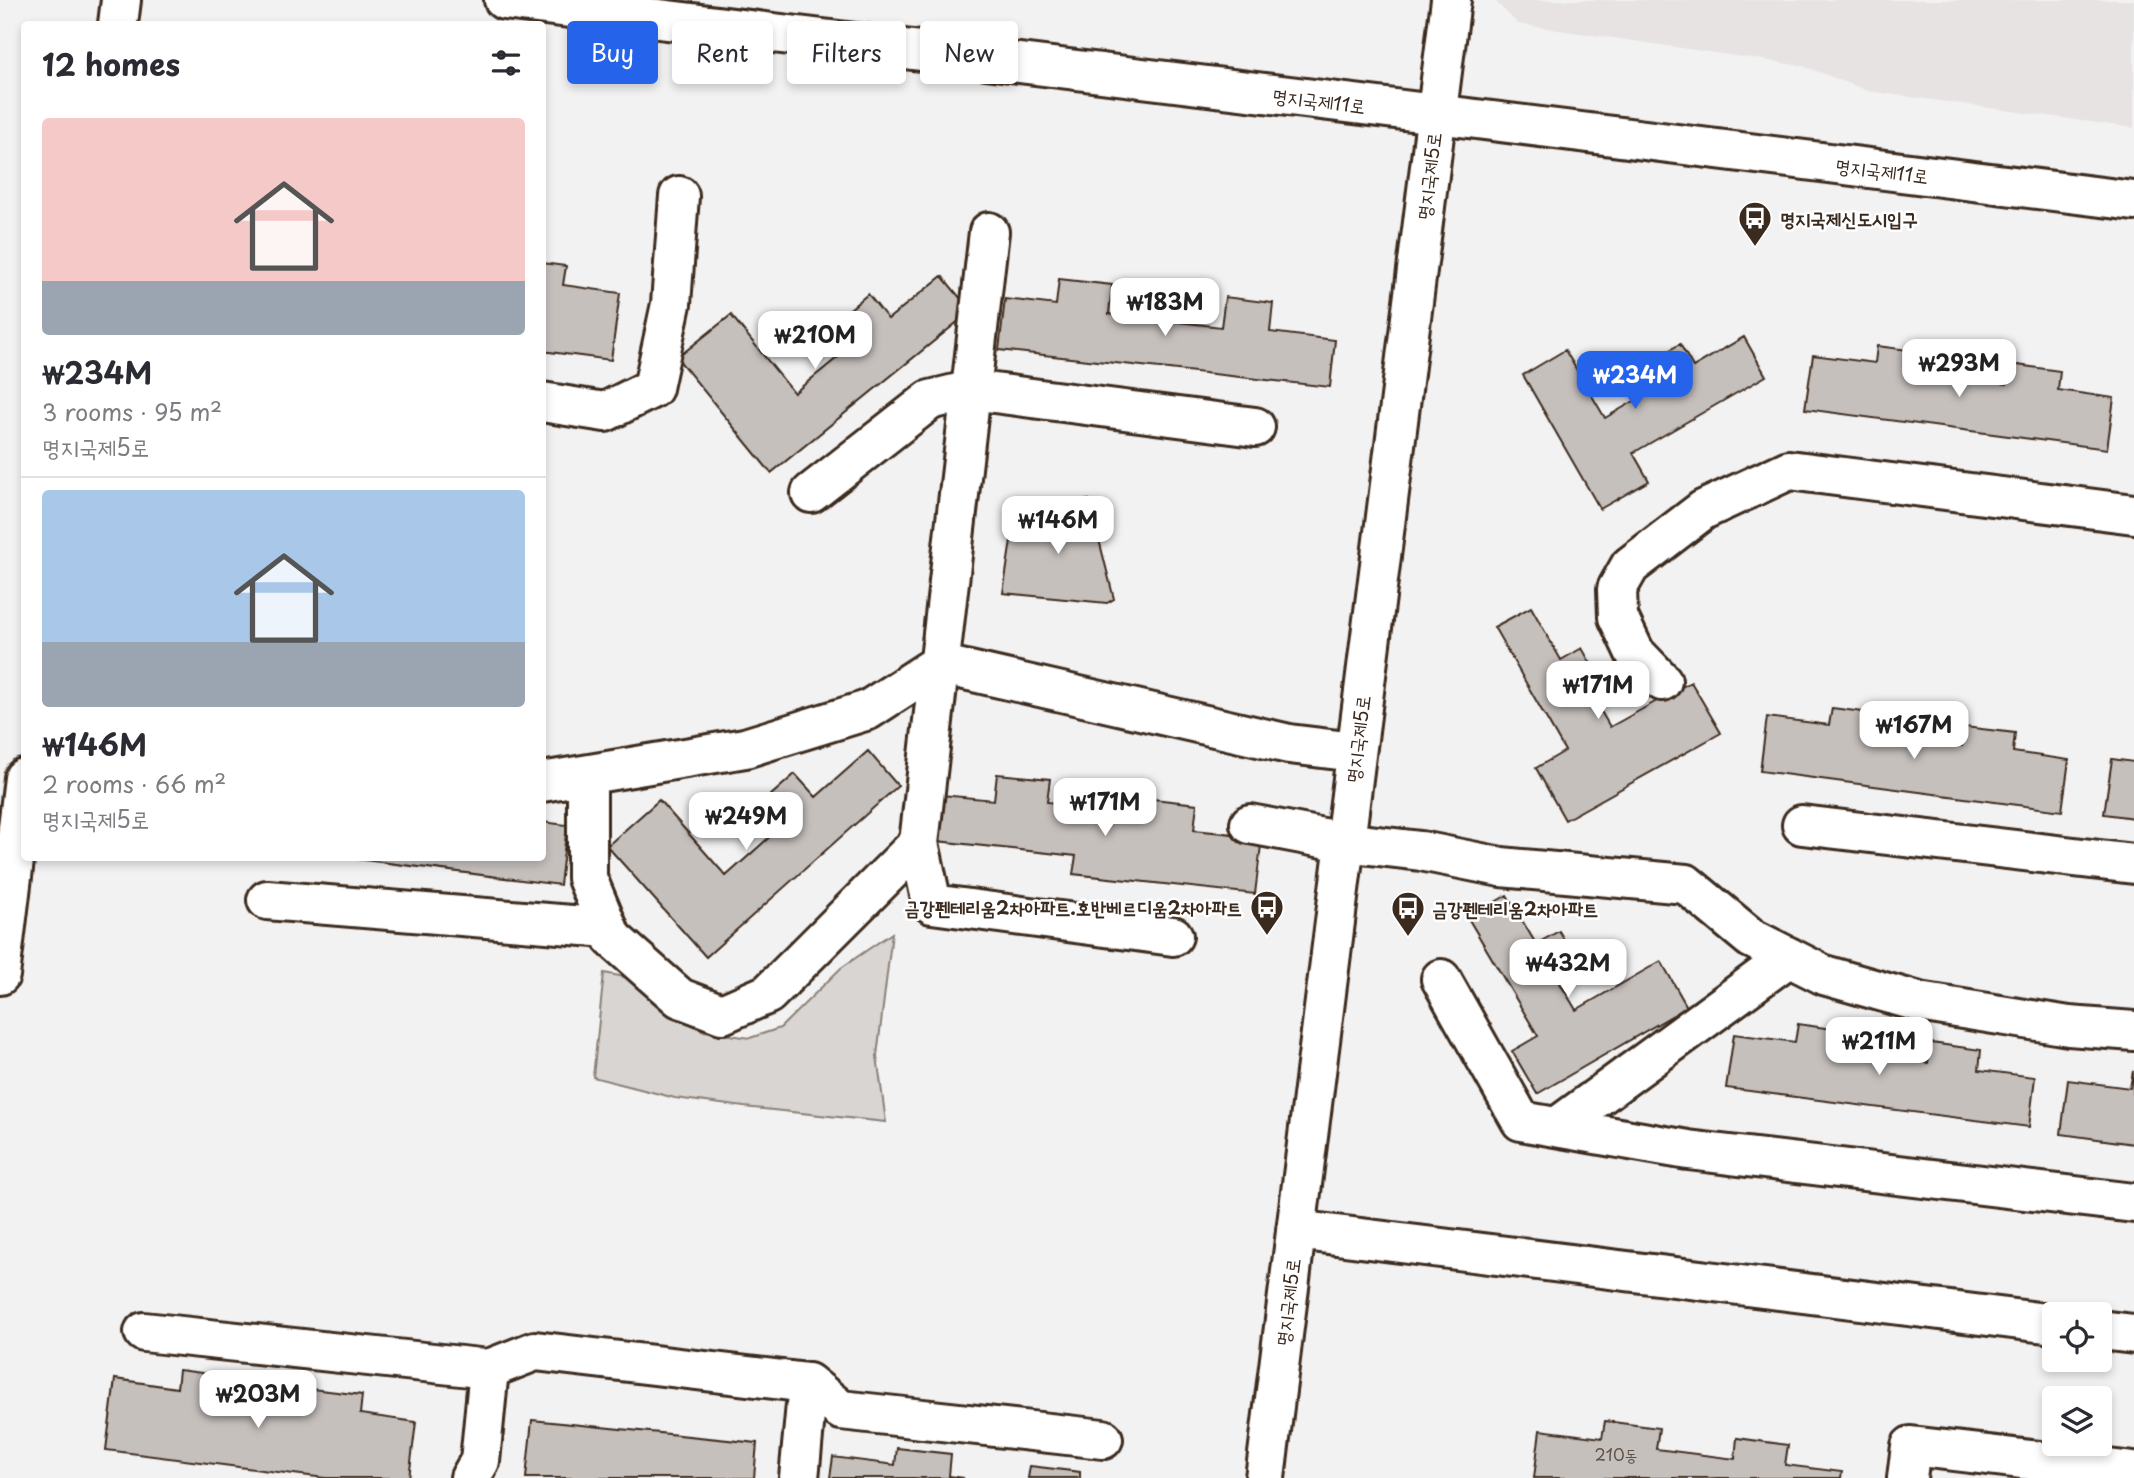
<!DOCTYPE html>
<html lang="en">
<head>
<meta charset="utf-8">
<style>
  :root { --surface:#fff; --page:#f7f7f7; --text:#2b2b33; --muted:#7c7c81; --line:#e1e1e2; --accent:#2563eb }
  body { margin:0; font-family:"Playpen Sans","Poor Story",sans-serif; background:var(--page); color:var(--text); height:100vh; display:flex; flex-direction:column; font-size:26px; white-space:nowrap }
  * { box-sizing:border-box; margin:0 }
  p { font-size:23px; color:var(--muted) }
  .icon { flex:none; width:38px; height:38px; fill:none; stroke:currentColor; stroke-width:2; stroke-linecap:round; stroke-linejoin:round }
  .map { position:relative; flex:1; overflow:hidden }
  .drawer { position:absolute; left:21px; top:21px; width:525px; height:840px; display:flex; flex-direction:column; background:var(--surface); border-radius:7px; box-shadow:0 4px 10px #0003 }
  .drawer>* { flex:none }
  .guide { position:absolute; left:567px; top:21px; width:665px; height:63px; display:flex; gap:14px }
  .tools { position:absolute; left:2042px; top:1302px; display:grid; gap:14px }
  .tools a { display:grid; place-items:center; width:70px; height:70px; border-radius:7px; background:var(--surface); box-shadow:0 4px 10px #0003; font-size:35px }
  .price { position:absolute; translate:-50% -60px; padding:0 16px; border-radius:14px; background:#fff; color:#222; font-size:23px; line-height:46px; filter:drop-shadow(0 2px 4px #0008) }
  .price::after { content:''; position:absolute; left:50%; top:42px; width:21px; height:16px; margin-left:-10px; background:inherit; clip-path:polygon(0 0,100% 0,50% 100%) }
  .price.on { background:var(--accent); color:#fff }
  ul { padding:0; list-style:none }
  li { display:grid; align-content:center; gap:14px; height:371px; padding:0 21px }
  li+li { border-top:2px solid var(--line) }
  li span { display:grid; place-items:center; height:217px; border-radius:7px; color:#555 }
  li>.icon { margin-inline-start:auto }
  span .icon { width:126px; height:126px; fill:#fffc; stroke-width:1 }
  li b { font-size:30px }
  h2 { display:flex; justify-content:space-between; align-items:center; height:84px; padding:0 21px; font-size:30px }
  .tag { padding:0 24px; border-radius:7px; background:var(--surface); box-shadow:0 4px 10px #0003; font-size:24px; line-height:63px }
  .tag.on { background:var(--accent); color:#fff }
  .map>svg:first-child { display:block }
</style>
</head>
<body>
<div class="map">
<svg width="2134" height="1478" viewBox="0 0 2134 1478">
  <rect width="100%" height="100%" fill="#f3f2f2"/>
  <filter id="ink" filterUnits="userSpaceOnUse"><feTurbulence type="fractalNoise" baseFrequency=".0143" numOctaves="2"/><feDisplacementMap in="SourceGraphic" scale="14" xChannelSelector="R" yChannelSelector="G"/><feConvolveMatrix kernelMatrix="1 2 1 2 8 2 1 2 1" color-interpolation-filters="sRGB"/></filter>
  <g filter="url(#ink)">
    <!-- built -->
    <path fill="#e6e3e2" d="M1494 0H2134V128L1868 91 1803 66 1518 24Z"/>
    <!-- green -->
    <path fill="#d8d5d2" stroke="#8a8078" stroke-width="2" d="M892 933 877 1056 886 1122 744 1107 675 1098 593 1077 604 973 635 979 662 1009 704 1031 750 1038 780 1028 841 968Z"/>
    <!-- building -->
    <path fill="#c6c0bd" stroke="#3b2a1e" stroke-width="2" d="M542 263 566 266 563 285 620 293 611 360 542 351Z
      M942 276 971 311 771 473 677 358 731 315 794 393 843 353 825 330 868 294 888 319Z
      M1059 279 1112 285 1109 314 1221 327 1225 297 1273 303 1270 332 1335 340 1330 387 999 350 1005 299 1056 305Z
      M1744 337 1766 376 1633 453 1649 481 1600 509 1523 375 1565 350 1605 418 1648 393 1635 370 1680 344 1693 367Z
      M1877 346 1932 353 1929 374 2007 384 2010 364 2060 371 2058 390 2114 398 2107 449 1805 409 1813 355 1875 363Z
      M1089 500 1114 599 1107 603 1003 593 1015 514Z
      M1531 607 1561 660 1582 648 1608 694 1595 701 1610 727 1691 682 1721 733 1565 820 1536 768 1565 751 1494 627Z
      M1832 708 1887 715 1884 736 1962 746 1965 727 2015 733 2013 752 2069 760 2062 811 1760 771 1767 717 1829 725Z
      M868 751 898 786 706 957 607 846 659 800 726 876 773 834 753 811 795 774 816 797Z
      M2112 759 2134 762V818L2104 814Z
      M997 774 1050 779 1047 802 1081 806 1080 817 1142 823 1145 798 1197 804 1194 830 1262 837 1255 894 1073 874 1076 856 937 841 942 795 994 800Z
      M542 822 567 825 560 885 349 858H542Z
      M1507 895 1536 944 1559 931 1582 970 1560 983 1576 1010 1661 961 1687 1007 1537 1094 1512 1051 1538 1036 1468 918Z
      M1798 1024 1853 1032 1850 1053 1928 1063 1931 1043 1981 1050 1979 1070 2035 1077 2029 1127 1726 1088 1734 1034 1795 1042Z
      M2133 1071 2134 1144 2061 1134 2068 1080 2130 1088Z
      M179 1370 233 1377 231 1398 309 1409 312 1389 362 1395 360 1414 416 1422 409 1478H325L106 1450 115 1379 177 1388Z
      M532 1420 757 1443 754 1478H526Z
      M1605 1421 1659 1428 1656 1449 1735 1459 1737 1438 1788 1445 1785 1465 1842 1472 1841 1478H1534L1540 1430 1602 1438Z
      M897 1448 951 1454 949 1476 964 1478H830L833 1457 895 1465Z
      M1030 1466 1080 1472V1478H1028Z"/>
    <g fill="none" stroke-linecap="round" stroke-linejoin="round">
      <defs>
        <path id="minor" d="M542 402 605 412 653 388 671 304 679 196
          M811 493 930 400 971 390 989 232
          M1662 681 1635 653 1618 617 1617 589 1630 566 1703 510 1789 470 2134 514
          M587 775V878L612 938 680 998 722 1014 768 994 919 843 971 390 1255 427
          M542 782 745 748 868 710 939 664 1289 744 1355 752
          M1250 824 1344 842 1421 851 1501 867 1686 884 1751 938 1824 975 1919 1002 2069 1026 2134 1031
          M1802 825 2134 864
          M919 843 932 904 1173 936
          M267 900 608 928
          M1441 979 1521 1121 1688 1150 2134 1203
          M1557 1127 1789 957
          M1296 1230 2054 1324
          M2100 1330 2134 1334
          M144 1332 489 1369 535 1351 808 1383 841 1410 1103 1439
          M470 1478 480 1461 489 1369
          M799 1478 808 1383
          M1265 1478 1451 0
          M1907 1478 1911 1446 2134 1472"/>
        <path id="major" d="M504 0 1436 114 2134 201
          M118 24 121 0
          M0 975 24 778"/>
      </defs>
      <!-- minor casing -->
      <use href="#minor" stroke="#3b2a1e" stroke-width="44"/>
      <!-- major casing -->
      <use href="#major" stroke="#3b2a1e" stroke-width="44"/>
      <!-- minor -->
      <use href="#minor" stroke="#fff" stroke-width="38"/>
      <!-- major -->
      <use href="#major" stroke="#fff" stroke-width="38"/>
    </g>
  </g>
  <!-- icons -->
  <defs>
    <symbol id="bus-pin" viewBox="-11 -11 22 30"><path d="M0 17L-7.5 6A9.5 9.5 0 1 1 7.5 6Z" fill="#3b2a1e" stroke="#fff"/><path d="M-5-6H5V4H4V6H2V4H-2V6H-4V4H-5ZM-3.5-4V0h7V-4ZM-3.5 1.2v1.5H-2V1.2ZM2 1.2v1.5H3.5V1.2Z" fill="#fff"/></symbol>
  </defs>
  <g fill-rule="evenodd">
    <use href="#bus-pin" x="1736" y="199" width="38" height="52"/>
    <use href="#bus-pin" x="1248" y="888" width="38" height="52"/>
    <use href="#bus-pin" x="1389" y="889" width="38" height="52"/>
  </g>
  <g text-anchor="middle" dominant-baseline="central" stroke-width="5" stroke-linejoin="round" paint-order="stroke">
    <!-- number labels -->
    <g font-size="16" fill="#5e5046">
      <text x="1616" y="1454">210동</text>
    </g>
    <!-- street labels -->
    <g font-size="19" fill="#3b2a1e" stroke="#fff">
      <text transform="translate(1319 100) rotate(7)">명지국제11로</text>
      <text transform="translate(1882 170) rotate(7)">명지국제11로</text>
      <text transform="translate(1428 176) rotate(-83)">명지국제5로</text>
      <text transform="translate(1357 739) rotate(-83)">명지국제5로</text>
      <text transform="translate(1287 1302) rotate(-83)">명지국제5로</text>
    </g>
    <!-- poi labels -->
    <g font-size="19" font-weight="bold" fill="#3b2a1e" stroke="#fff" text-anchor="start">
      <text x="1780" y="218">명지국제신도시입구</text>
      <text x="1242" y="907" text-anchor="end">금강펜테리움2차아파트.호반베르디움2차아파트</text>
      <text x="1432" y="908">금강펜테리움2차아파트</text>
    </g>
  </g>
</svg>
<div class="tools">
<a><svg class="icon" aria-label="locate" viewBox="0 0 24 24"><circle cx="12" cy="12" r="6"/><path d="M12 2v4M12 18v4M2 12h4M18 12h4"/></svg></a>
<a><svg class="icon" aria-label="layers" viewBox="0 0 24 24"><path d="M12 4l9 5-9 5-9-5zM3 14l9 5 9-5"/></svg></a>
</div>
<b class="price" style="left:1165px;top:338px">₩183M</b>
<b class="price" style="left:815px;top:371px">₩210M</b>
<b class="price" style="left:1959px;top:399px">₩293M</b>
<b class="price on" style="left:1635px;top:411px">₩234M</b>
<b class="price" style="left:1058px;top:556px">₩146M</b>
<b class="price" style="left:1598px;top:721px">₩171M</b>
<b class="price" style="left:1914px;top:761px">₩167M</b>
<b class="price" style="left:1105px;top:838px">₩171M</b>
<b class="price" style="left:746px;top:852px">₩249M</b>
<b class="price" style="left:1568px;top:999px">₩432M</b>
<b class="price" style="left:1879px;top:1077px">₩211M</b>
<b class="price" style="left:258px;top:1430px">₩203M</b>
<div class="guide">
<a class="tag on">Buy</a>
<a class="tag">Rent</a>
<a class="tag">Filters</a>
<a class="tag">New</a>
</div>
<section class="drawer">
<h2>12 homes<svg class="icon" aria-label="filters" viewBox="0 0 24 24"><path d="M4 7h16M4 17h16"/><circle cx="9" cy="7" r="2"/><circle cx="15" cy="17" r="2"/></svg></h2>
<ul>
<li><span style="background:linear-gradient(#f6c9c9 75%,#9aa5b1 0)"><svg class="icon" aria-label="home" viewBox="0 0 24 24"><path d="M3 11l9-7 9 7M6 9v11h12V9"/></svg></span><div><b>₩234M</b><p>3 rooms · 95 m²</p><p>명지국제5로</p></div></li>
<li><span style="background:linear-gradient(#a9c7e8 70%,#9aa5b1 0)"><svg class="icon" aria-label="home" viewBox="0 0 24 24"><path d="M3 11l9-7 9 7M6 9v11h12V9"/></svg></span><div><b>₩146M</b><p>2 rooms · 66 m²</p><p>명지국제5로</p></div></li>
</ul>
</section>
</div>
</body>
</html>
